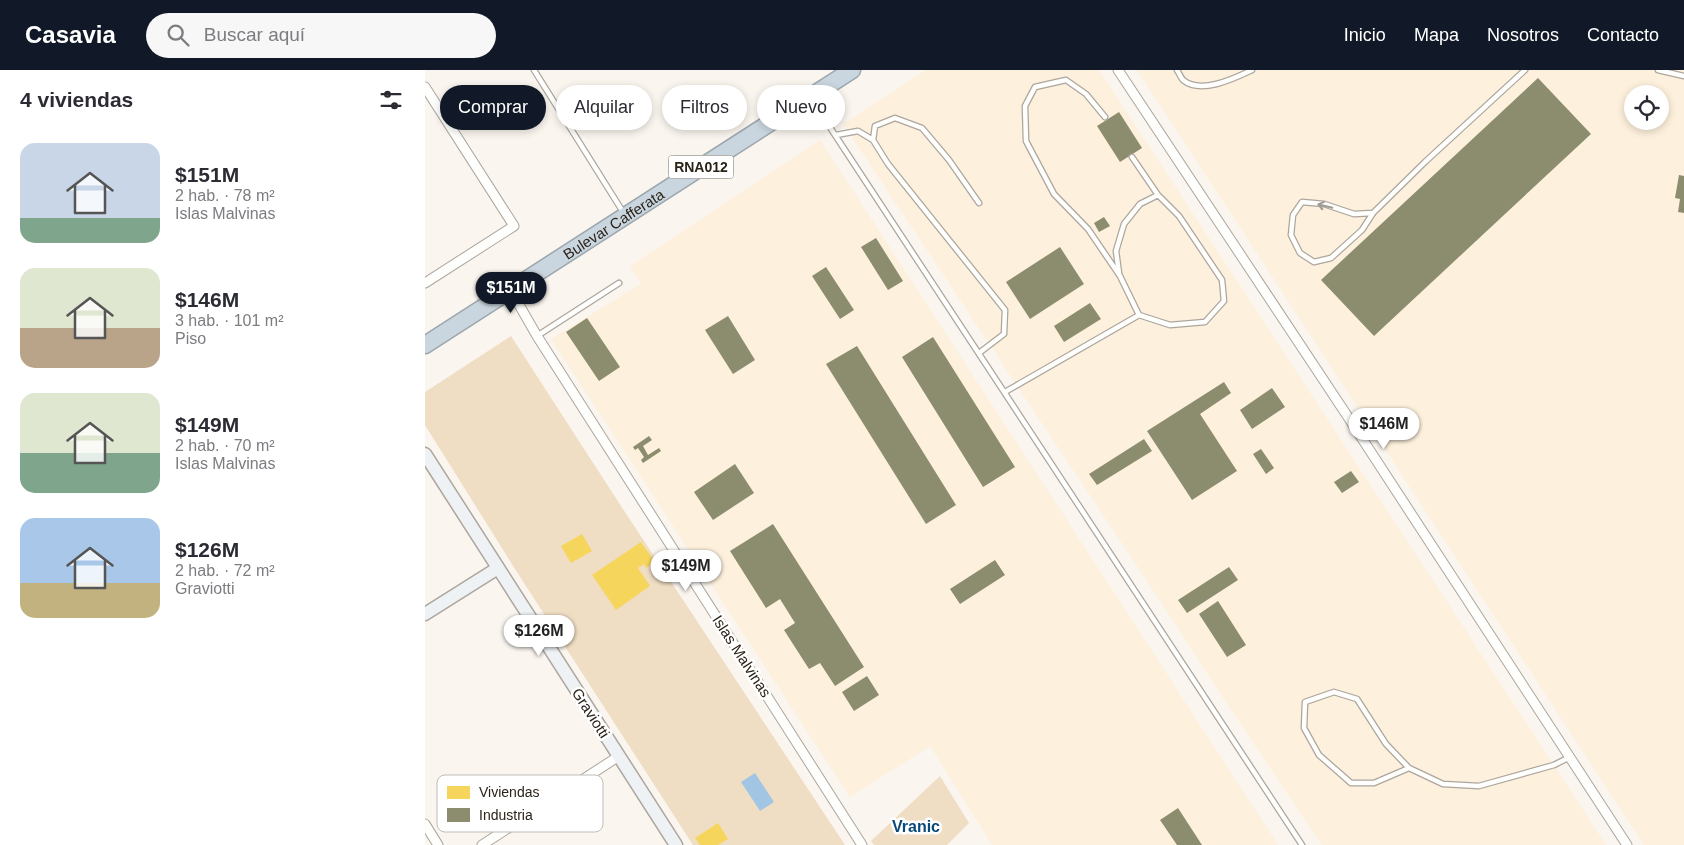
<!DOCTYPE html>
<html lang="es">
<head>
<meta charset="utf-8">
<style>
  :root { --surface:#fff; --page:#f7f7f7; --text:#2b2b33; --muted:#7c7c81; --accent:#111827 }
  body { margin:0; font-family:Helvetica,sans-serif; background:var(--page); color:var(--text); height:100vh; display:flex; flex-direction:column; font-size:19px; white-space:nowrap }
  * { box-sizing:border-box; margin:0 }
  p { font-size:16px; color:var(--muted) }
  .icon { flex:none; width:28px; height:28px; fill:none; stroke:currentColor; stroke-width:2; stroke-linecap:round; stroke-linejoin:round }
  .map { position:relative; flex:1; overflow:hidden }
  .drawer { display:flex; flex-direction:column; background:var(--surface); width:425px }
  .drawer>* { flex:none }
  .top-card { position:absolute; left:15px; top:15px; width:475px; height:45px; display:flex; gap:10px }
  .buttons { position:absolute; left:1199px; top:15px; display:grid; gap:10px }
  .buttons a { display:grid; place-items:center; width:45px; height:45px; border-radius:50%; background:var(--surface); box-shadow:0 2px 8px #0003; font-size:25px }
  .price { position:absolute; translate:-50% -42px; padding:0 11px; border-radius:18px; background:#fff; color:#222; font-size:16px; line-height:32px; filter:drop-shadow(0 1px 2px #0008) }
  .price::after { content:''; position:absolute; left:50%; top:30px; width:15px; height:11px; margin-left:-8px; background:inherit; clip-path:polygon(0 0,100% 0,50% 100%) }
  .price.active { background:var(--accent); color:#fff }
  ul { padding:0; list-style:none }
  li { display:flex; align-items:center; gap:15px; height:125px; padding:0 20px }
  li span { display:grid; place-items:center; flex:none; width:140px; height:100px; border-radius:15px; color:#555 }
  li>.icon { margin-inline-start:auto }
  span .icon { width:60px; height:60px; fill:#fffc; stroke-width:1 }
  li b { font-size:21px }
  h2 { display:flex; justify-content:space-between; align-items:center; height:60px; padding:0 20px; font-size:21px }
  .pill { padding:0 18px; border-radius:22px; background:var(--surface); box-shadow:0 2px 8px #0003; font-size:18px; line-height:45px }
  .pill.active { background:var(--accent); color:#fff }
  header { display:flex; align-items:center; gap:30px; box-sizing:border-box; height:70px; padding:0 25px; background:var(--accent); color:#fff }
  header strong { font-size:24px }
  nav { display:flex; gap:28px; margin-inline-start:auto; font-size:18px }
  .search { width:350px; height:45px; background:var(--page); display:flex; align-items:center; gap:12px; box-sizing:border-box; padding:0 18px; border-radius:28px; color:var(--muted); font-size:19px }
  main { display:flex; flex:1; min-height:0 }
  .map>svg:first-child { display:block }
</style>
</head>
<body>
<header>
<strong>Casavia</strong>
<div class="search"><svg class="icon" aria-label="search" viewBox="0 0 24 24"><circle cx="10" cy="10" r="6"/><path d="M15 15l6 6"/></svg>Buscar aquí</div>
<nav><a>Inicio</a><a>Mapa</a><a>Nosotros</a><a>Contacto</a></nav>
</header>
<main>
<section class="drawer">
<h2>4 viviendas<svg class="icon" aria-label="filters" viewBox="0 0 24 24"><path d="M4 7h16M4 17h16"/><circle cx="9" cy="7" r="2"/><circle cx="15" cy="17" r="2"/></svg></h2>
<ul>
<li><span style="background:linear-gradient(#c9d6e8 75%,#7fa58c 0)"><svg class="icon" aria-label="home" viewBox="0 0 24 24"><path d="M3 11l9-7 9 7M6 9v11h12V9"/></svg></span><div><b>$151M</b><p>2 hab. · 78 m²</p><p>Islas Malvinas</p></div></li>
<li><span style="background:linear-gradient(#dfe7d0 60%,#b9a48a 0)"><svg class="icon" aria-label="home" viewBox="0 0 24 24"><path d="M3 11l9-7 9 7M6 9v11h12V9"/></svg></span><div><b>$146M</b><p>3 hab. · 101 m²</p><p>Piso</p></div></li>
<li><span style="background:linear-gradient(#dfe7d0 60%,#7fa58c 0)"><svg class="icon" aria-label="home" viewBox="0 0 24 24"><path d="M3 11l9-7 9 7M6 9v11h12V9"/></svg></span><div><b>$149M</b><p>2 hab. · 70 m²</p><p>Islas Malvinas</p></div></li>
<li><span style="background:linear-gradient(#a9c7e8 65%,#c2b280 0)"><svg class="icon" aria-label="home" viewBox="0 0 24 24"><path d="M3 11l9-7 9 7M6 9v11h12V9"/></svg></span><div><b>$126M</b><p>2 hab. · 72 m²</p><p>Graviotti</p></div></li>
</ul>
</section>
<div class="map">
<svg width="1259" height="775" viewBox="0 0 1259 775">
  <rect width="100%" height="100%" fill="#faf5ee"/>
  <!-- built -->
  <path fill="#fdf0dc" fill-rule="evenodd" d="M501 0H674L1181 775H897L798 628 732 526 418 54Z
    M712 0H1259V775H1219ZM1208 24H1235V51H1208Z
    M395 70 853 775H567L505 676 425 727 126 269 216 214 205 196Z"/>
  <!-- green -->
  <path fill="#f0dec4" d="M86 266 194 433 420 775H268L90 499 0 355V322Z
    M515 706 544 753 522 775H449L446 771Z"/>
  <!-- water -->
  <path fill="#a3c5e4" d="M330 703 349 732 335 741 316 712Z"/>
  <!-- homes -->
  <path fill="#f6d55c" d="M157 464 167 481 146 493 136 476Z
    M216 472 230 492 221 498 219 494 213 498 225 516 191 540 167 505Z
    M293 753 303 769 293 775H275L270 768Z"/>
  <!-- industry -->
  <path fill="#8c8c6e" d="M1113 8 1166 64 949 266 896 210Z
    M694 42 717 78 695 92 672 56Z
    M1254 105 1259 106V143L1253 142 1255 129 1250 128Z
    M679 147 685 156 674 162 669 153Z
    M451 168 478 211 463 220 436 177Z
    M635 177 659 214 605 249 581 212Z
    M401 197 429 240 415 249 387 206Z
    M665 233 676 249 639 272 629 256Z
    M303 246 330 290 308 304 280 260Z
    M162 248 195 297 174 311 141 262Z
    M508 267 590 397 558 417 477 287Z
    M432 276 531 435 501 454 401 294Z
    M799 312 806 323 775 344 812 401 767 430 722 361Z
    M847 318 860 337 827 359 815 340Z
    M224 366 227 370 218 376 223 385 234 378 236 381 218 393 216 390 219 387 213 378 210 380 208 377Z
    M719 369 727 381 672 415 664 404Z
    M836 379 849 398 841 404 828 384Z
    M310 394 329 423 288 450 269 422Z
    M926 401 934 412 917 423 909 412Z
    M348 454 439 597 410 616 395 593 384 599 359 560 370 553 355 529 341 538 305 481Z
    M570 490 580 505 535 534 525 519Z
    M804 497 813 510 762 543 753 530Z
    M793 531 821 575 802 587 774 544Z
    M442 606 454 625 429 641 417 622Z
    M753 738 777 775H752L735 750Z"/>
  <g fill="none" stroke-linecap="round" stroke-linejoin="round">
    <defs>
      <path id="lane" d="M109 0 198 142
        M752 0C754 3 756 8 758 10 776 25 810 8 827 0
        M1233 0 1259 6
        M387 30 877 775
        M680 47 661 24 641 10 610 17 600 36 601 71 629 124 663 159 695 206 714 245 745 255 780 252 799 231 797 210 754 146 733 125 707 87
        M411 65 433 61 448 70
        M554 133 524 90 497 58 470 48 450 56 448 70 463 94 580 240 579 264 554 283
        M948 143 929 144 899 134 877 132 868 145 866 165 875 183 889 192 906 188 937 160 948 143 1001 91 1100 0
        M694 203 691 181 699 154 715 134 733 125
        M112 266 194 213
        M580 322 714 245
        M984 698 949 713H926L894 685 879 658 880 632 909 622 932 629 961 674 984 698 1018 714 1054 716 1129 695 1145 687"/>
      <path id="street" d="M693 0 925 350 1202 775
        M0 17 89 156 0 213
        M85 219 112 266 437 775
        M0 754 13 775
        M57 775 194 686"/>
      <path id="secondary" d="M0 384 251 775
        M0 544 73 498"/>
      <g id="highway">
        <path id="s1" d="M0 275 427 0"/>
      </g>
    </defs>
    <!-- lane casing -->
    <use href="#lane" stroke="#aca69e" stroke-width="7"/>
    <!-- street casing -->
    <use href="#street" stroke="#aca69e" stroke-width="11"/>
    <!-- secondary casing -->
    <use href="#secondary" stroke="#aca69e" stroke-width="15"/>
    <!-- highway casing -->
    <use href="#highway" stroke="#9ba6ad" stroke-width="19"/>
    <!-- lane -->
    <use href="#lane" stroke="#fefefc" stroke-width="4.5"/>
    <!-- street -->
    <use href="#street" stroke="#fefefc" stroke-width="9"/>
    <!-- secondary -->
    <use href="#secondary" stroke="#eef2f4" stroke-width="12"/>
    <!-- highway -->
    <use href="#highway" stroke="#cad6df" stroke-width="16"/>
  </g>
  <!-- one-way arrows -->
  <defs><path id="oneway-shaft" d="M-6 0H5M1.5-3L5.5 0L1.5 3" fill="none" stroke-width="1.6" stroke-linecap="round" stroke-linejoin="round" transform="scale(1.25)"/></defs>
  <use stroke="#9f9b95" href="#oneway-shaft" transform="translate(900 136) rotate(-167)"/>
  <g text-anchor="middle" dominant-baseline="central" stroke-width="5" stroke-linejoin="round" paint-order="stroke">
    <!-- shield labels -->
    <rect fill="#fff" stroke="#6b655d" stroke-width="1" x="243.5" y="85.5" width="65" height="23" rx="4"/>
    <g font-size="14" font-weight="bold" fill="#2b2318">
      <text x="276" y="97">RNA012</text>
    </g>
    <!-- street labels -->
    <g font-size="15" fill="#2b2318" stroke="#fff">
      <text stroke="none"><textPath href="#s1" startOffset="224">Bulevar Cafferata</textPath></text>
      <text transform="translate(317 586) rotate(57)">Islas Malvinas</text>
      <text transform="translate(166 643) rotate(57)">Graviotti</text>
    </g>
    <!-- neighbourhood labels -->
    <g font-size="16" font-weight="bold" fill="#0b4979" stroke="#fff">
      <text x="491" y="756">Vranic</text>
    </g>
  </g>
  <!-- legend -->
  <rect x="12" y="705" width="166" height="57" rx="8" fill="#fff" stroke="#bfbdba" stroke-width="1"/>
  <rect x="22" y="716" width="23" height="13" fill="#f6d55c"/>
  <rect x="22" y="738" width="23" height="14" fill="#8c8c6e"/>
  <g font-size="14" fill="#2b2318">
    <text x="54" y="727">Viviendas</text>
    <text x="54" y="750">Industria</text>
  </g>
</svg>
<div class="buttons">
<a><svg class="icon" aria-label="locate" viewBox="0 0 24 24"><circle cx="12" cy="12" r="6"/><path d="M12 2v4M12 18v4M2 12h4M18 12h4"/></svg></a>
</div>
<b class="price active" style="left:86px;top:244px">$151M</b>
<b class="price" style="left:959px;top:380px">$146M</b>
<b class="price" style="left:261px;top:522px">$149M</b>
<b class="price" style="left:114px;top:587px">$126M</b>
<div class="top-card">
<a class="pill active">Comprar</a>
<a class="pill">Alquilar</a>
<a class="pill">Filtros</a>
<a class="pill">Nuevo</a>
</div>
</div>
</main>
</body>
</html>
